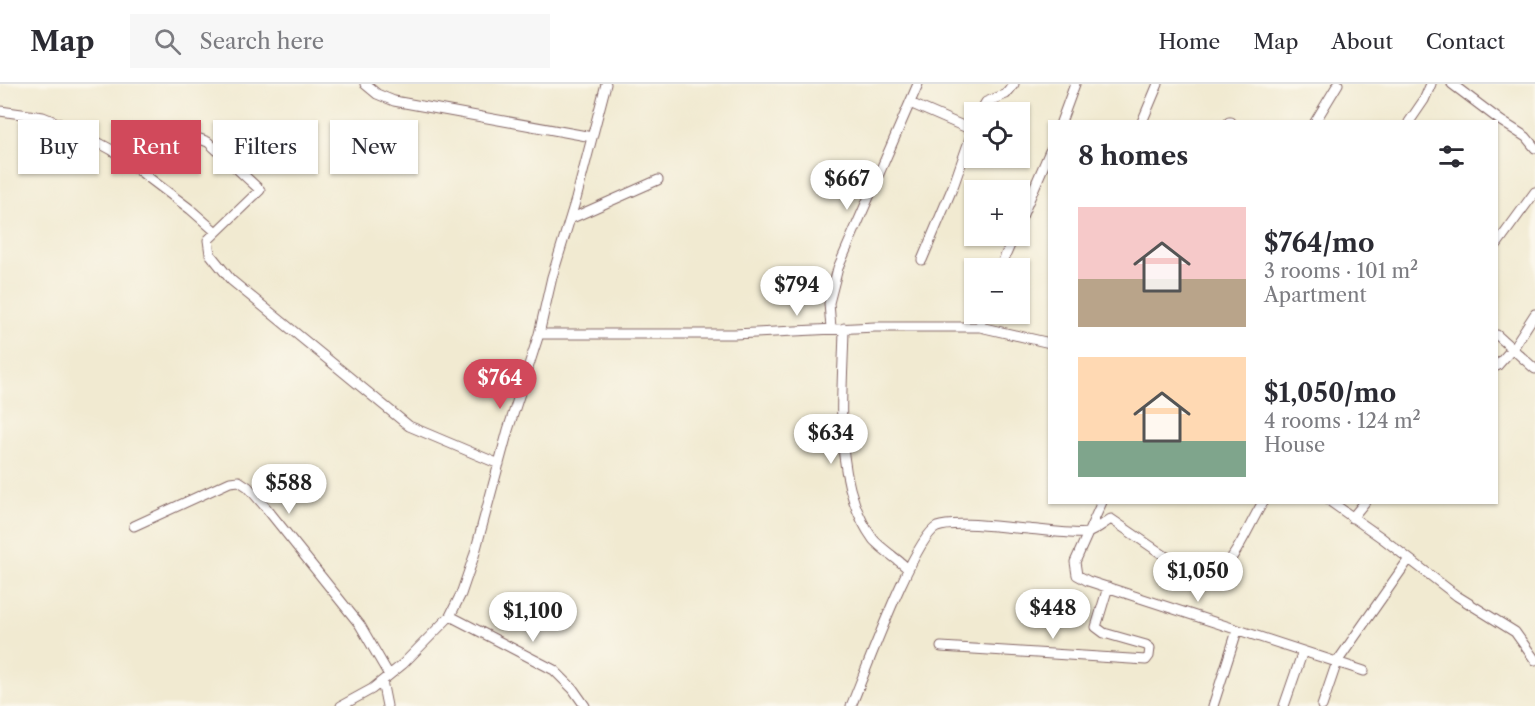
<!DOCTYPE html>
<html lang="en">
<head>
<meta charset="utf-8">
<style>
  :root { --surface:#fff; --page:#f7f7f7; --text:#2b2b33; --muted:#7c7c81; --line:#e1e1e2; --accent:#d1495b }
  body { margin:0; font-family:"Libre Caslon Text",serif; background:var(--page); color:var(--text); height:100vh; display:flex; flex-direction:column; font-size:22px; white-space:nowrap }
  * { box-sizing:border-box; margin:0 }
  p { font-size:20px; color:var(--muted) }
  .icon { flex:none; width:33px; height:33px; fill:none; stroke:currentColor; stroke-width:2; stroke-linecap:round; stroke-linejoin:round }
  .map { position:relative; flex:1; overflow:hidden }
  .details { position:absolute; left:1048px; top:36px; width:450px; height:384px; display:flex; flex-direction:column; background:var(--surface); border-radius:0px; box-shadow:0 2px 4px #0004 }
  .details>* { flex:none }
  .top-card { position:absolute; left:18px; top:36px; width:570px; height:54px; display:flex; gap:12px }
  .buttons { position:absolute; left:964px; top:18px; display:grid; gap:12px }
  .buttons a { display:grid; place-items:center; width:66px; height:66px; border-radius:0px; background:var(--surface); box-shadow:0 2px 4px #0004; font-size:30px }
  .price { position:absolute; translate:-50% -51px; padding:0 14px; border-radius:21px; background:#fff; color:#222; font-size:20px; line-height:39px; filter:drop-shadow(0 2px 3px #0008) }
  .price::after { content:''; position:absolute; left:50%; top:36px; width:18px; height:14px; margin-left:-9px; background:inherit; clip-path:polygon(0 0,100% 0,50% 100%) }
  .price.selected { background:var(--accent); color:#fff }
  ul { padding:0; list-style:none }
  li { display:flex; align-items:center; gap:18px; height:150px; padding:0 30px }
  li span { display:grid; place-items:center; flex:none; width:168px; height:120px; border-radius:0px; color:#555 }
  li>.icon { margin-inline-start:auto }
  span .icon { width:72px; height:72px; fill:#fffc; stroke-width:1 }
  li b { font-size:26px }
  h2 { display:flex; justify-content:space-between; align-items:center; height:72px; padding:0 30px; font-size:26px }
  .tag { padding:0 21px; border-radius:0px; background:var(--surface); box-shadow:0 2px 4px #0004; font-size:21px; line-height:54px }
  .tag.selected { background:var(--accent); color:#fff }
  header { display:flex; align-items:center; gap:36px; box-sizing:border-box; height:84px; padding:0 30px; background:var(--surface); border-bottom:2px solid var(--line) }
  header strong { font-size:28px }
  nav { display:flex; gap:33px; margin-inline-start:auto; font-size:21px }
  .search { width:420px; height:54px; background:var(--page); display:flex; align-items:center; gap:15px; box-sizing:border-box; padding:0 21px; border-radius:0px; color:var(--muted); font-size:22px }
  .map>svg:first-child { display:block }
</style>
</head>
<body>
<header>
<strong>Map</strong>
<div class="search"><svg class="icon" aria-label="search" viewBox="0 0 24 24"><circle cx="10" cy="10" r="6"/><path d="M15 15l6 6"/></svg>Search here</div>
<nav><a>Home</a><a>Map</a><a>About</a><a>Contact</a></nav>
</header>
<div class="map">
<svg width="1535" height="622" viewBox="0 0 1535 622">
  <rect width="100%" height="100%" fill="#fbf7ec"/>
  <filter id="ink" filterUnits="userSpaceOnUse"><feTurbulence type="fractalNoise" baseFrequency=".0167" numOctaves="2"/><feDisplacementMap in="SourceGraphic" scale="12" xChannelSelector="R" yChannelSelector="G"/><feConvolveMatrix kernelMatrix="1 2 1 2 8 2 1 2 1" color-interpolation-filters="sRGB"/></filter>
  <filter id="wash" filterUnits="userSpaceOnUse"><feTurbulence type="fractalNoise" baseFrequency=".008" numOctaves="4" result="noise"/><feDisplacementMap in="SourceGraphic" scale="24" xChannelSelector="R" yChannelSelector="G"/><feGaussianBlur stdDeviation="1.35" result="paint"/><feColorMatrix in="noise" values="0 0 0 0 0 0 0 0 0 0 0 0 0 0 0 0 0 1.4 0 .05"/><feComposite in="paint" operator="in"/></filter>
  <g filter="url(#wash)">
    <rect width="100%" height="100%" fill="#f1ead1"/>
  </g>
  <g filter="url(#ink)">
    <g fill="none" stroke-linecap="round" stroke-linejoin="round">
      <defs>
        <path id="minor" d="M365 0 377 10 394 17 592 53
          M1452 0 1501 37 1526 53 1535 64
          M910 19 972 46
          M0 27 43 33 75 46 112 66 190 125 216 148
          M980 28 986 18 1006 10 1014 0
          M1061 38 1075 0
          M1142 38 1158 0
          M1229 38H1231
          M1315 38 1338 0
          M1409 38 1424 16 1431 0
          M159 72 170 71 200 55 208 58 260 106 208 156 210 170 231 196 409 342 499 380
          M570 135 658 96
          M1020 137 1050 67
          M1497 160 1535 108
          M922 176 954 100 975 40
          M1000 184 1014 152
          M980 243 982 230
          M831 244 829 219 838 184 918 0
          M844 244C843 311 831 397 873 455 879 463 899 476 908 485
          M539 250H734L875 243H980L1050 259
          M1497 251 1535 285
          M1497 282 1513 264 1535 230
          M1102 418 1075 478 1077 491 1088 497 1364 587
          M1331 418 1382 454 1457 512 1515 548 1535 576
          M1352 434 1365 418
          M134 442 230 398 239 397 248 403 267 425 360 541 389 591
          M450 532 554 586 573 605 585 622
          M941 563 1146 576 1149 572 1150 564 1146 561 1104 549 1096 543 1108 503
          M382 597 387 622
          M341 622 372 605 403 580 450 532 461 510 474 472 508 346 539 250 552 193 576 115 606 0
          M851 622C864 592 914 453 937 443 955 436 1007 444 1028 445 1040 446 1078 451 1087 449 1095 447 1104 439 1111 435L1200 496 1209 497C1236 478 1246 446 1263 418
          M1213 622 1237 547
          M1284 622 1303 567
          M1322 622 1337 578 1409 475"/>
      </defs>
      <!-- minor casing -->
      <use href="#minor" stroke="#846665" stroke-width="11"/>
      <!-- minor -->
      <use href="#minor" stroke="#fff" stroke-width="9"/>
    </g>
  </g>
</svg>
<div class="buttons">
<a><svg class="icon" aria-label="locate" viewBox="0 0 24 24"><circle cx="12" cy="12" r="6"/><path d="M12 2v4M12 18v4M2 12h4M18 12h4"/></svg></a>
<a>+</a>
<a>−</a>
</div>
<b class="price" style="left:847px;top:127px">$667</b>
<b class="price" style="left:797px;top:233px">$794</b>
<b class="price selected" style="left:500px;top:326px">$764</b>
<b class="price" style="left:831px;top:381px">$634</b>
<b class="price" style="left:289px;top:431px">$588</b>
<b class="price" style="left:1198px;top:519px">$1,050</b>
<b class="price" style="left:1053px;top:556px">$448</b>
<b class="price" style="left:533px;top:559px">$1,100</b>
<div class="top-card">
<a class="tag">Buy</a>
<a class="tag selected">Rent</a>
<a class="tag">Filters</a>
<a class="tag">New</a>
</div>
<section class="details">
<h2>8 homes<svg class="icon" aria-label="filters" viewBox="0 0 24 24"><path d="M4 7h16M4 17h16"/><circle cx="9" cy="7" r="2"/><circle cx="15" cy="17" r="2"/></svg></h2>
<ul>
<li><span style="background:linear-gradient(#f6c9c9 60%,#b9a48a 0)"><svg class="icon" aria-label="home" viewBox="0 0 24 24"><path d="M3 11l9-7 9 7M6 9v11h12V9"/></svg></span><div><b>$764/mo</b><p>3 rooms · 101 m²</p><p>Apartment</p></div></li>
<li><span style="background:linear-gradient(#ffd9b3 70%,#7fa58c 0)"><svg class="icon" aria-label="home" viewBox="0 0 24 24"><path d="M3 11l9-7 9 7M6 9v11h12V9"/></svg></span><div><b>$1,050/mo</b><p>4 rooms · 124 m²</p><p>House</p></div></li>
</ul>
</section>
</div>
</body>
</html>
